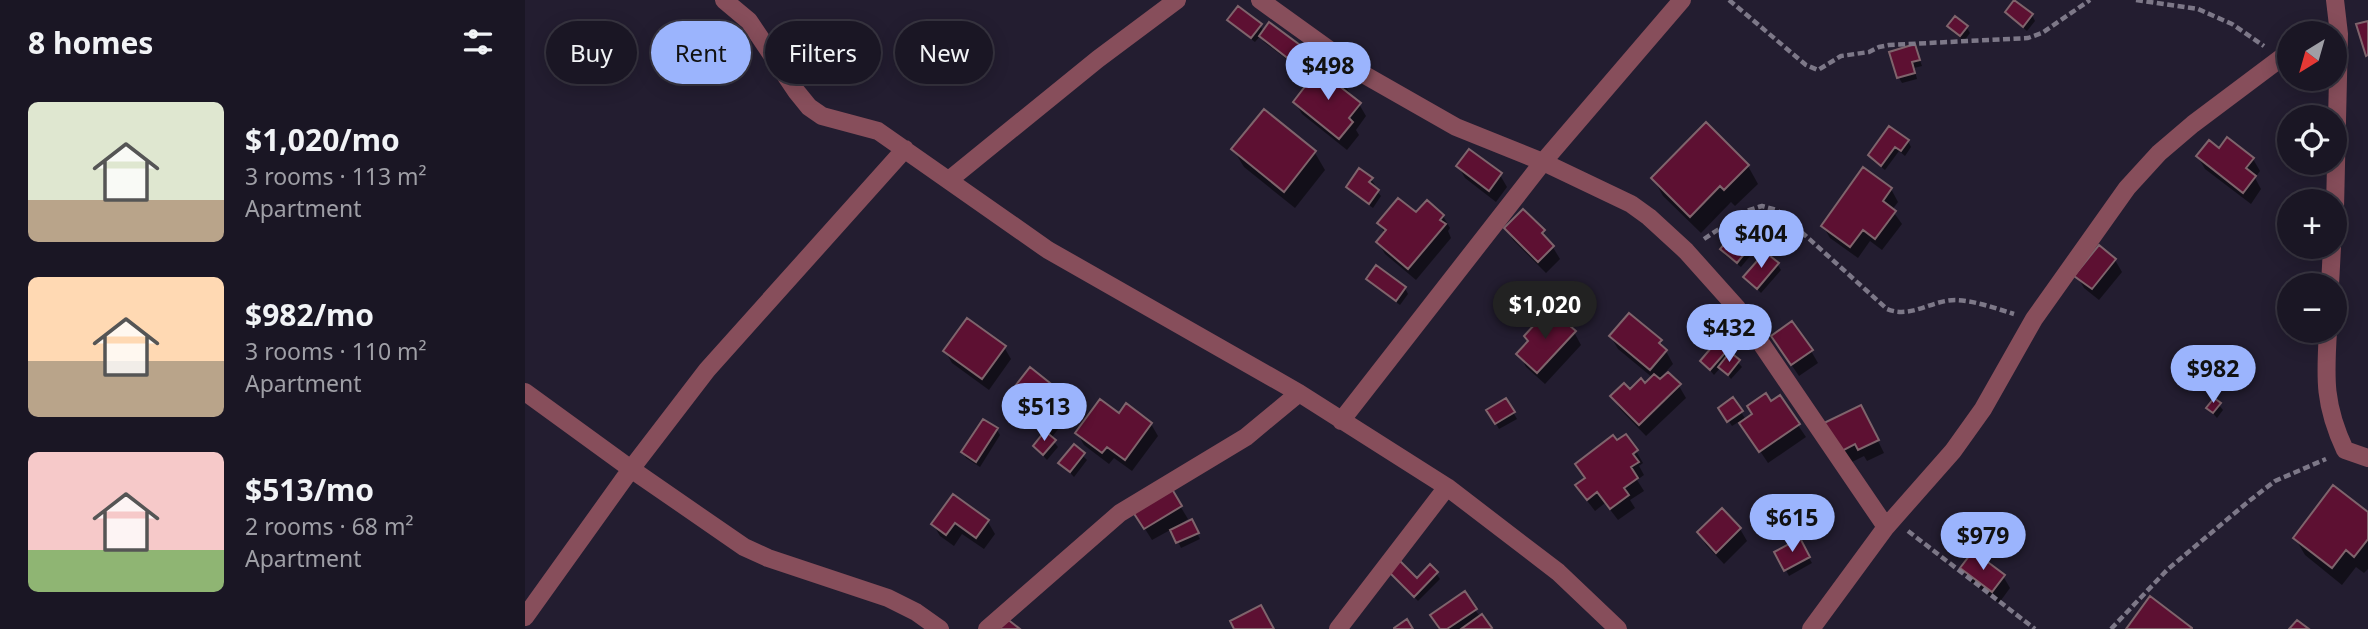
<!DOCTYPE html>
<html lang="en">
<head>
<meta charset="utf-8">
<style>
  :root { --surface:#1a1624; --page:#272331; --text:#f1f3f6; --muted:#9f9fa6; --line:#383541; --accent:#9bb4fd }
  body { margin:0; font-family:"Noto Sans",sans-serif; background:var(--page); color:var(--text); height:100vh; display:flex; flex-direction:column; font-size:26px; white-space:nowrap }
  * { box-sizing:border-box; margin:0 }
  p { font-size:23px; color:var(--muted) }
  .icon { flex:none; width:38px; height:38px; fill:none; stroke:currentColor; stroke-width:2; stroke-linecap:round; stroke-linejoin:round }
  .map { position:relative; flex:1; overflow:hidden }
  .drawer { display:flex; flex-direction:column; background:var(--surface); width:525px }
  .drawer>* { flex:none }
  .hud { position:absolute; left:21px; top:21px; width:665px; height:63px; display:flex; gap:14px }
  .needle { width:46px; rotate:217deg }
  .controls { position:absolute; left:1752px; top:21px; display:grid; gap:14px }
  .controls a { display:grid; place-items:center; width:70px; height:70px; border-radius:50%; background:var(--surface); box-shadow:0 4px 18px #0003,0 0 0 2px var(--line); font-size:35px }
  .price { position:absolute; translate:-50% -60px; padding:0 16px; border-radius:24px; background:var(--accent); color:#111; font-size:23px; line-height:46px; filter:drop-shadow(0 2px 4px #0008) }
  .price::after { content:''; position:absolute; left:50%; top:42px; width:21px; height:16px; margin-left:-10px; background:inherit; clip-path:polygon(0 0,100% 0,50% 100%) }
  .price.current { background:#222; color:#fff }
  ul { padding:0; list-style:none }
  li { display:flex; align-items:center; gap:21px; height:175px; padding:0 28px }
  li span { display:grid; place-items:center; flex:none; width:196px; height:140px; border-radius:10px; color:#555 }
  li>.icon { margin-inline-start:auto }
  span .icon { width:84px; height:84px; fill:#fffc; stroke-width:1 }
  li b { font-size:30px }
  h2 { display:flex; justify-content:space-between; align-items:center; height:84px; padding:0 28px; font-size:30px }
  .pill { padding:0 24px; border-radius:32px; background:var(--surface); box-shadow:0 4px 18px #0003,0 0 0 2px var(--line); font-size:24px; line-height:63px }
  .pill.current { background:var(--accent); color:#111 }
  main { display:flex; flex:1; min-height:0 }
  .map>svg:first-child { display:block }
</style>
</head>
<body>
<main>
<section class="drawer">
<h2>8 homes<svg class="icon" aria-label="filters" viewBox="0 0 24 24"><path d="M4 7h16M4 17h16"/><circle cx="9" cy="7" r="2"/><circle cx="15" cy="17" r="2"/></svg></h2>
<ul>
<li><span style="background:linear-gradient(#dfe7d0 70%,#b9a48a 0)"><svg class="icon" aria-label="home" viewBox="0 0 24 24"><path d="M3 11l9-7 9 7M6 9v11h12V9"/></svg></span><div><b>$1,020/mo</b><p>3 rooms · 113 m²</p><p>Apartment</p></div></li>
<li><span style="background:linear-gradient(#ffd9b3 60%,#b9a48a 0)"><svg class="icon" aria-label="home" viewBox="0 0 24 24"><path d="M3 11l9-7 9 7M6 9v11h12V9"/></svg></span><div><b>$982/mo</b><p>3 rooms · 110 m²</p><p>Apartment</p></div></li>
<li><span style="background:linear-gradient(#f6c9c9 70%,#8fb573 0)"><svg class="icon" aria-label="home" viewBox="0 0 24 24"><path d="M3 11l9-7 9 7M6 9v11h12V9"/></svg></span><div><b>$513/mo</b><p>2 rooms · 68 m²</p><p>Apartment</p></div></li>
</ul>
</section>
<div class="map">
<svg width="1843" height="629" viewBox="0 0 1843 629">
  <rect width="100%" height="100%" fill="#231d30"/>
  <!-- shadow -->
  <path fill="#0007" d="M1482 12 1507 15 1510 21 1502 31 1485 17Z
    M1430 19 1442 28 1445 33 1439 41 1428 32 1424 27Z
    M704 20 735 25 739 32 744 25 774 47 777 52 769 65 739 42 735 36 730 42 708 25Z
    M1392 52 1397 66 1389 68 1392 79 1377 83 1374 78Z
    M817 79 824 92 822 94 834 104 841 116 831 130 834 135 822 150 777 114 770 102Z
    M739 112 790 153 800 170 770 208 719 167 708 149Z
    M1365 128 1383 141 1386 147 1380 156 1374 151 1360 170 1348 161 1345 155Z
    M1695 150 1728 159 1735 171 1730 178 1736 189 1726 204 1680 169 1673 157Z
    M933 166 975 175 982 187 971 202 940 178Z
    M1223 166 1233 184 1210 206 1206 202 1176 233 1138 196 1128 178Z
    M1338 170 1366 189 1373 202 1367 210 1377 224 1357 250 1345 241 1333 258 1305 238 1298 226Z
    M846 179 850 185 848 187 856 196 848 208 826 192 823 187Z
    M891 214 918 216 925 228 923 231 926 238 891 280 860 254 853 242 860 234 854 223Z
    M1217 225 1232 238 1235 244 1216 267 1200 255 1197 249Z
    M981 228 1018 231 1035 259 1021 273 988 240Z
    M1590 260 1597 272 1574 300 1559 288 1552 276Z
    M1252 264 1256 270 1236 293 1221 277Z
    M843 279 880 288 883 294 875 305 846 284Z
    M1104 315 1136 342 1148 364 1135 378 1154 386 1161 398 1121 436 1095 409 1088 397 1120 385 1128 378 1093 349 1086 337Z
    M1027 321 1049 332 1056 345 1020 384 1001 367 994 354Z
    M1211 339 1215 345 1206 355 1217 367 1206 379 1196 367 1189 375 1177 361Z
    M479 347 486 359 464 390 427 363 420 351Z
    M1255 348 1286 351 1293 363 1274 376Z
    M529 388 544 416 526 438 533 447 522 460 510 447 520 434 489 411 482 399Z
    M1254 397 1281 437 1243 463 1215 421 1207 426 1195 408 1208 399 1221 420Z
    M981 400 992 419 974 429 964 411Z
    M1694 405 1698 410 1692 418 1683 408Z
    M594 415 626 424 633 436 607 471 589 458 584 464 559 445 552 433Z
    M1342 419 1359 453 1342 461 1339 456 1323 464 1316 452Z
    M472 430 475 435 455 467 441 458 438 452Z
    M1091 443 1111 451 1118 463 1114 466 1119 475 1112 480 1119 491 1105 500 1110 508 1093 520 1080 503 1070 511 1060 498 1053 486 1061 480 1052 465Z
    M549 447 562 460 549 477 536 463Z
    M646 491 663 519 655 524 656 526 666 521 675 539 656 548 647 529 627 540 610 513Z
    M428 496 463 522 470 534 459 549 437 534 429 546 415 536 408 524Z
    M1197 511 1215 529 1222 541 1199 564 1181 545 1174 533Z
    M1843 514V569L1839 573 1831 567 1817 585 1780 555 1770 538Z
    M1274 541 1287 563 1264 576 1252 553Z
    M1437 568 1478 576 1485 588 1474 603 1444 580Z
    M866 573 892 580 911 573 915 579 893 601Z
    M950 610 965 629H916Z"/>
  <!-- building -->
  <path fill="#5d1032" stroke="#7f646c" stroke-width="2" d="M1489 0 1508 14 1498 27 1480 12Z
    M713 6 737 24 726 38 702 20Z
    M1430 16 1443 26 1435 36 1422 26Z
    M1843 21V55L1841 56 1831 24Z
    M744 22 775 45 765 60 734 36Z
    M1390 44 1395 60 1387 62 1390 73 1372 78 1364 52Z
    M802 65 818 78 813 85 836 103 824 118 828 122 814 139 768 102 792 71 796 74Z
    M739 109 791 151 759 192 706 149Z
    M1181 122 1224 165 1199 190 1195 186 1165 217 1126 178Z
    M1364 126 1384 140 1376 151 1370 147 1356 166 1343 155Z
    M1702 137 1729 158 1721 168 1731 176 1718 193 1671 156 1684 140 1694 148Z
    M944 149 977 173 964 191 931 166Z
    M1338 167 1367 188 1358 201 1371 211 1350 239 1338 230 1325 247 1296 226Z
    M834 168 848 178 844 182 854 190 844 204 821 187Z
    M873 198 891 212 902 200 919 215 915 220 921 224 883 269 851 242 861 230 852 223Z
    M998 209 1020 230 1017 233 1029 246 1013 262 979 228Z
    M1217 223 1233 237 1212 263 1195 249Z
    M1574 245 1591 259 1567 289 1549 276Z
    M1240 252 1254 263 1232 289 1218 277Z
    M851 265 881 287 871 301 841 279Z
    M1021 312 1027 319 1031 314 1051 331 1012 373 991 354 1003 341 999 336Z
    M1104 313 1137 340 1134 343 1142 350 1125 370 1084 336Z
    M442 318 481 346 457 379 418 351Z
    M1267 321 1288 350 1266 365 1246 336Z
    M1203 328 1213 338 1185 370 1175 361Z
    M1205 352 1215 360 1203 375 1193 367Z
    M505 367 530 387 526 393 538 402 518 428 480 399Z
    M1143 372 1156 384 1114 425 1085 396 1099 383 1105 389 1116 378 1120 383 1129 374 1135 379Z
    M1241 393 1246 401 1255 395 1275 424 1234 452 1214 423 1227 414 1222 406Z
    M1208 397 1218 411 1202 422 1193 408Z
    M981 398 990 412 970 424 961 410Z
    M1689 398 1696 403 1688 413 1681 408Z
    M575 399 594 413 601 403 627 423 600 460 582 447 577 453 550 433Z
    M1336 405 1354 440 1333 450 1330 444 1315 452 1299 423Z
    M458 419 473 428 451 462 436 452Z
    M520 431 531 440 518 455 508 446Z
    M1101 434 1113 450 1108 454 1114 462 1106 467 1113 478 1099 488 1104 495 1085 509 1072 492 1062 500 1050 485 1060 478 1050 464 1088 435 1092 440Z
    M549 444 560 453 545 472 533 463Z
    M1808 485 1843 512V539L1829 557 1821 550 1807 568 1768 538Z
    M647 489 657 506 619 529 608 512Z
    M428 494 464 520 451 538 430 523 421 535 406 524Z
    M1197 508 1216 528 1191 553 1172 532Z
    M667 519 674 533 651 543 645 530Z
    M1275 538 1285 557 1259 571 1249 552Z
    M1448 551 1480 575 1467 592 1435 568Z
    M875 561 892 578 905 564 913 572 889 597 864 572Z
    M940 591 952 609 922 629H915L905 615Z
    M1625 596 1667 628V629H1601Z
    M736 605 749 629H709L705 621Z
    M957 614 967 628 965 629H936Z
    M481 618 495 629H473Z
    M882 619 888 629H869V628Z
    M1772 620 1784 629H1764Z"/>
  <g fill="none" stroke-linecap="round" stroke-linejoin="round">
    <!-- path -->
    <path stroke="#7d7888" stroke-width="4.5" stroke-dasharray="7 3.5" stroke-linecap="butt" d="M1204 0 1281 65 1293 70 1316 56 1344 52 1354 47 1364 45 1503 38 1517 33 1565 0
      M1611 0 1673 9 1707 24 1739 46
      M1179 239 1221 211 1237 206 1252 210 1362 309C1386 319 1406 300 1431 300 1450 301 1470 308 1489 314
      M1383 531 1510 629
      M1586 629 1642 570 1724 501 1750 481 1801 459"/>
    <!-- street -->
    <path stroke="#874e5b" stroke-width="18" d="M199 0 224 21 271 91 284 107 297 116 353 131 523 250 774 393 922 487 1033 572 1093 629
      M735 0 838 74 931 127 1018 162 1106 204 1124 217 1161 251 1212 308 1361 527
      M424 180 573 59 652 0
      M1810 208 1814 34 1810 0
      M1805 285 1807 247
      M1803 331C1800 379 1799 405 1820 450L1843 458
      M0 392 106 469 219 547 243 558 363 598 391 612 415 629
      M816 421 1018 162 1157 0
      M0 617 106 469 182 370 380 149
      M462 629 595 513 721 437 774 393
      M813 629 922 487
      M1286 629 1361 527 1428 451 1458 409 1509 319 1602 188 1634 153 1668 124 1764 52"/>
  </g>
</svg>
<div class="controls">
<a><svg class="needle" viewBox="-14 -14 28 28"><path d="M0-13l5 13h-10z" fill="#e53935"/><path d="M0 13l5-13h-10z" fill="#9f9fa6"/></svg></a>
<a><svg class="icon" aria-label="locate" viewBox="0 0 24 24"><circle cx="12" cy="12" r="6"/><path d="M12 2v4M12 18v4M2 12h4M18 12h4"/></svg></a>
<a>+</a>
<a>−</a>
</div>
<b class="price" style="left:803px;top:102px">$498</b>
<b class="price" style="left:1236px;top:270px">$404</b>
<b class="price current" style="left:1020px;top:341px">$1,020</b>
<b class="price" style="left:1204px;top:364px">$432</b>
<b class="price" style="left:1688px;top:405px">$982</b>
<b class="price" style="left:519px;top:443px">$513</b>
<b class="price" style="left:1267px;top:554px">$615</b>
<b class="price" style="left:1458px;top:572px">$979</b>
<div class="hud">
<a class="pill">Buy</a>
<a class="pill current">Rent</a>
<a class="pill">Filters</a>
<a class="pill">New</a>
</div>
</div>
</main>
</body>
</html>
